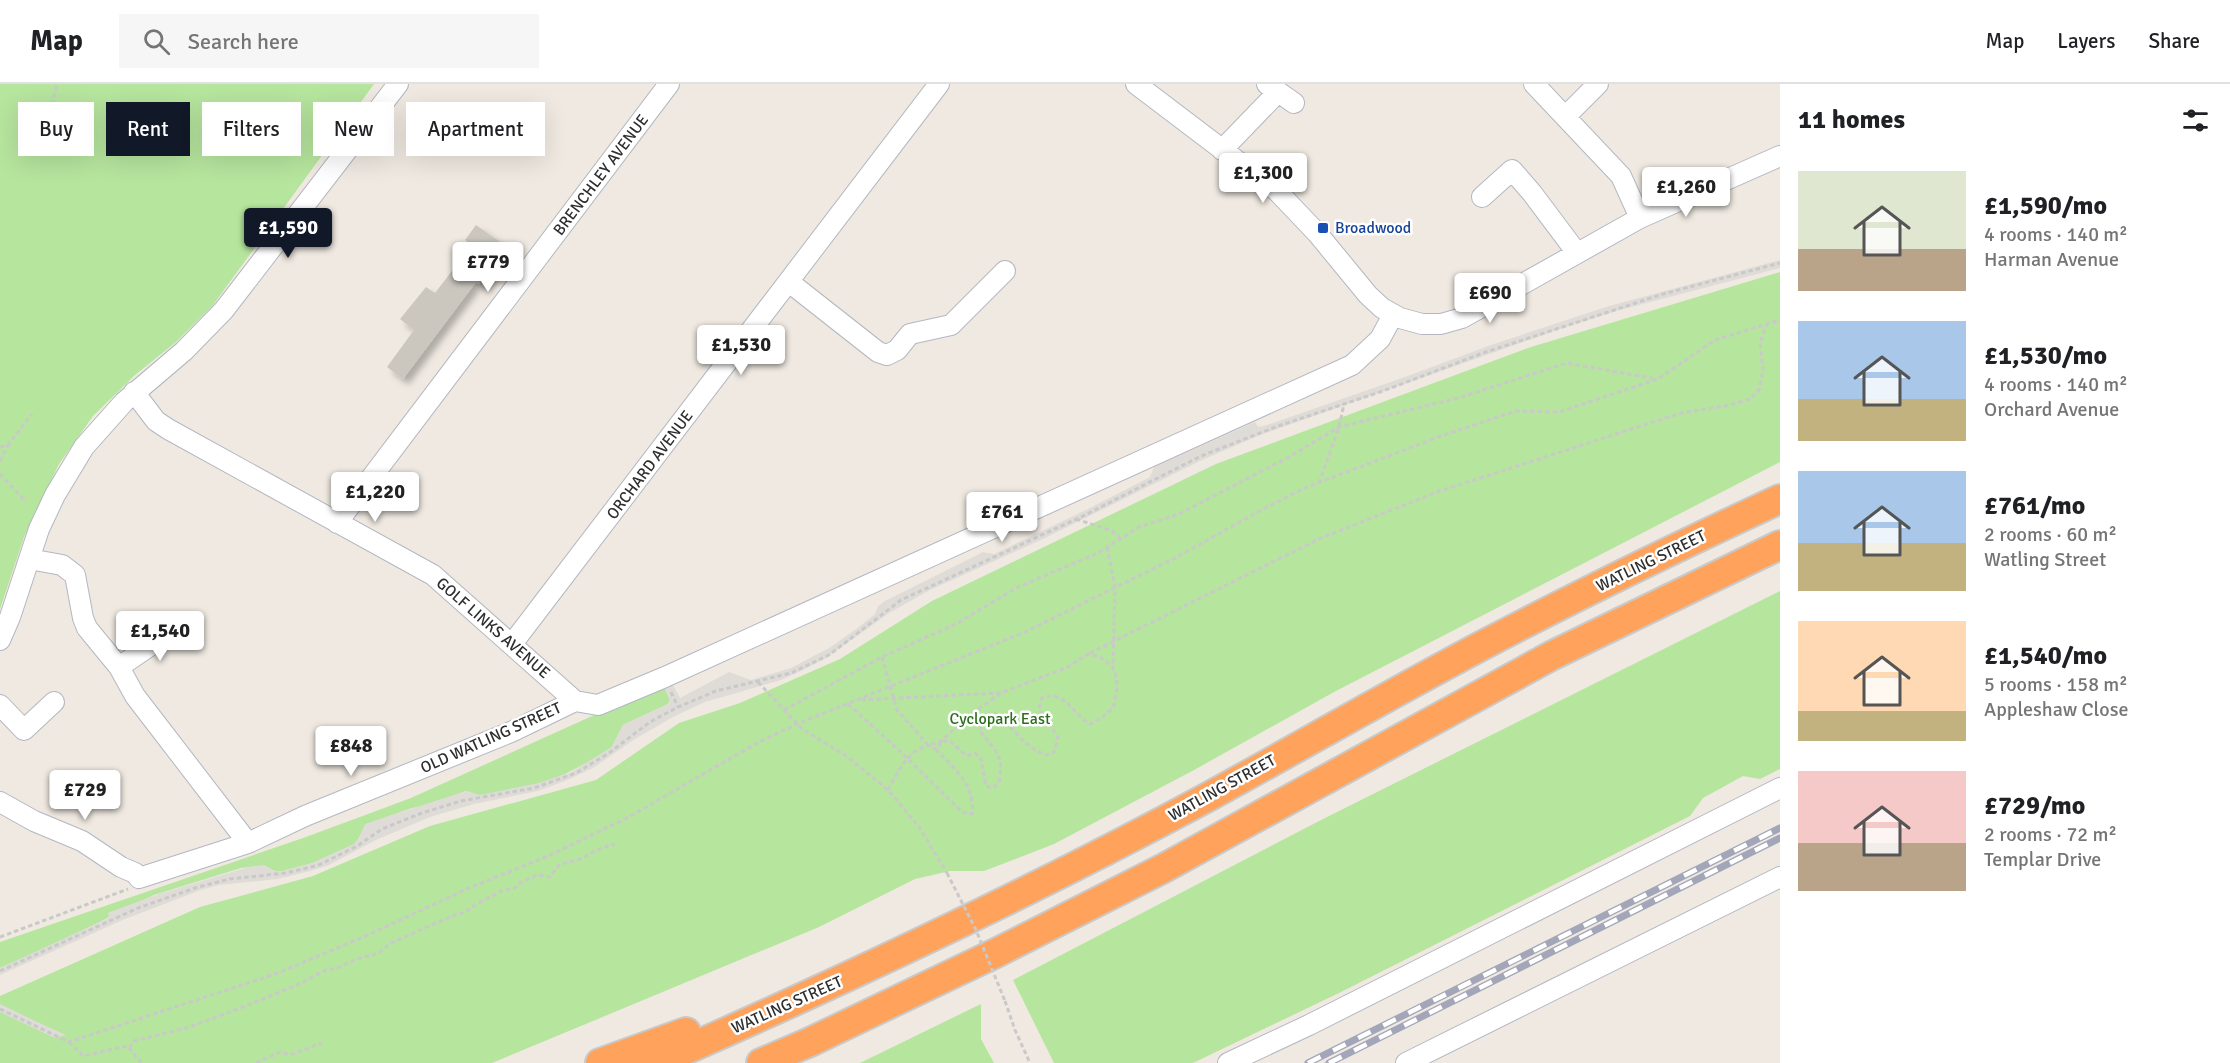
<!DOCTYPE html>
<html lang="en">
<head>
<meta charset="utf-8">
<style>
  :root { --surface:#fff; --page:#f6f6f6; --text:#202124; --muted:#757577; --line:#e0e0e0; --accent:#111827 }
  body { margin:0; font-family:Signika,sans-serif; background:var(--page); color:var(--text); height:100vh; display:flex; flex-direction:column; font-size:22px; white-space:nowrap }
  * { box-sizing:border-box; margin:0 }
  p { font-size:20px; color:var(--muted) }
  .icon { flex:none; width:33px; height:33px; fill:none; stroke:currentColor; stroke-width:2; stroke-linecap:round; stroke-linejoin:round }
  .map { position:relative; flex:1; overflow:hidden }
  .panel { display:flex; flex-direction:column; background:var(--surface); width:450px }
  .panel>* { flex:none }
  .banner { position:absolute; left:18px; top:18px; width:570px; height:54px; display:flex; gap:12px }
  .price { position:absolute; translate:-50% -51px; padding:0 14px; border-radius:6px; background:#fff; color:#222; font-size:20px; line-height:39px; filter:drop-shadow(0 2px 3px #0008) }
  .price::after { content:''; position:absolute; left:50%; top:36px; width:18px; height:14px; margin-left:-9px; background:inherit; clip-path:polygon(0 0,100% 0,50% 100%) }
  .price.on { background:var(--accent); color:#fff }
  ul { padding:0; list-style:none }
  li { display:flex; align-items:center; gap:18px; height:150px; padding:0 18px }
  li span { display:grid; place-items:center; flex:none; width:168px; height:120px; border-radius:0px; color:#555 }
  li>.icon { margin-inline-start:auto }
  span .icon { width:72px; height:72px; fill:#fffc; stroke-width:1 }
  li b { font-size:26px }
  h2 { display:flex; justify-content:space-between; align-items:center; height:72px; padding:0 18px; font-size:26px }
  .tag { padding:0 21px; border-radius:0px; background:var(--surface); box-shadow:0 6px 24px #0002; font-size:21px; line-height:54px }
  .tag.on { background:var(--accent); color:#fff }
  header { display:flex; align-items:center; gap:36px; box-sizing:border-box; height:84px; padding:0 30px; background:var(--surface); border-bottom:2px solid var(--line) }
  header strong { font-size:28px }
  nav { display:flex; gap:33px; margin-inline-start:auto; font-size:21px }
  .search { width:420px; height:54px; background:var(--page); display:flex; align-items:center; gap:15px; box-sizing:border-box; padding:0 21px; border-radius:0px; color:var(--muted); font-size:22px }
  main { display:flex; flex:1; min-height:0 }
  .map>svg:first-child { display:block }
</style>
</head>
<body>
<header>
<strong>Map</strong>
<div class="search"><svg class="icon" aria-label="search" viewBox="0 0 24 24"><circle cx="10" cy="10" r="6"/><path d="M15 15l6 6"/></svg>Search here</div>
<nav><a>Map</a><a>Layers</a><a>Share</a></nav>
</header>
<main>
<div class="map">
<svg width="1780" height="979" viewBox="0 0 1780 979">
  <defs>
    <filter id="shadow"><feDropShadow dx="5.5" dy="5.5" stdDeviation="3" flood-color="#0004"/></filter>
  </defs>
  <rect width="100%" height="100%" fill="#efe9e1"/>
  <!-- green -->
  <path fill="#b6e59e" d="M0 0H374L213 221 176 258 135 291 93 332 59 380 24 453 0 525Z
    M1780 188V378L1334 608 1194 686 1054 760 984 787H950L915 795 819 843 492 979H0V912L200 823 313 792 430 742 596 696 679 639 740 619 840 575 932 517 1216 380 1531 263Z
    M1780 507V685L1760 695 1743 692 1703 714 1690 732 1341 908 1193 979H1054L1013 896 1325 734Z
    M663 600 670 616 668 620 623 641 612 663 594 675 563 691 539 700 480 712 466 707 425 722 412 724 367 740 355 760 313 779 279 788 258 782 241 784 154 811 39 868 0 884V858L306 753 411 714Z
    M981 920V955L994 979H860Z"/>
  <!-- plaza -->
  <path fill="#dfdcd8" d="M1780 176V184L1620 226 1566 243 1260 351 1202 376 1043 455 930 506 889 529 826 574 803 586 781 596 705 618 673 633 635 655 593 684 565 697 538 707 474 720 430 733 376 756 329 781 310 787 278 795 219 801 201 806 125 835 0 891V884L109 834 108 829 110 828 159 810 248 783 264 781 275 787H282L310 780 354 760 359 754 365 740 380 735 466 707 480 711 539 699 571 688 612 663 623 641 668 620 670 616 663 600 671 597 680 614 729 588 751 596 791 584 829 564 859 543 875 530 878 522 885 517 983 468 994 470 1088 425 1150 393 1154 383 1255 338 1258 343 1264 342 1405 293 1491 261 1609 222Z
    M0 920 33 936 66 951 55 954 0 928Z"/>
  <!-- building -->
  <path fill="#cbc7bf" filter="url(#shadow)" d="M476 141 510 165 486 197 482 195 479 200 476 198 403 295 387 283 414 246 400 235 426 203 435 209 455 183 457 184 473 162 465 156Z"/>
  <g fill="none" stroke-linecap="round" stroke-linejoin="round">
    <defs>
      <path id="minor" d="M1136 0 1277 107 1317 149 1368 211 1382 224 1400 234 1422 240H1441L1462 234 1640 134 1780 72
        M1267 0 1294 19
        M1534 0 1621 92 1640 134
        M1565 33 1598 0
        M1222 66 1278 8
        M1482 113 1512 86 1532 109 1577 169
        M789 198 878 268 887 271 897 266 910 250 951 241 1005 187
        M134 308 156 337 168 345 433 491 575 617
        M337 439 669 0
        M29 475 62 481 75 491 83 534 87 544 119 583 135 612 248 759
        M0 556 10 533 39 445 55 411 84 363 124 318 184 267 224 226 398 0
        M512 560 939 0
        M119 583 160 555 169 544
        M575 617 598 621 665 593 1352 281 1380 255 1393 231
        M0 621 24 646 54 618
        M0 718 34 737 82 757 121 783 135 789 139 794 248 759 305 732 511 648 575 617
        M1228 979 1309 941 1780 704
        M1406 979 1780 793"/>
      <path id="highway" d="M600 979 686 948
        M656 979C843 897 1028 810 1208 713 1301 662 1392 609 1485 560 1582 509 1681 461 1780 415
        M761 979 810 958 998 868 1164 784 1551 572 1780 461"/>
    </defs>
    <!-- minor casing -->
    <use href="#minor" stroke="#b4b7c1" stroke-width="22"/>
    <!-- highway casing -->
    <use href="#highway" stroke="#c9c9c9" stroke-width="32"/>
    <!-- path -->
    <path stroke="#c9c9c9" stroke-width="3" stroke-dasharray="4.5 3" stroke-linecap="butt" d="M40 72 57 0
      M0 363 8 361 32 330
      M0 377 8 361
      M0 390 26 418
      M1319 399 1339 343 1344 320
      M1076 435 1112 447 1120 453
      M1107 463 1115 503 1113 584
      M1090 569 1321 454 1437 408 1681 329 1726 322 1750 315 1759 306 1763 287 1760 259 1767 240
      M882 573 897 626 928 661 941 657 969 631 1000 610
      M758 598 802 645 845 671 888 706 919 743 947 789
      M671 608 678 623
      M848 620 904 671 962 728 972 730C976 703 955 684 937 667L941 657H950L967 672 975 669 981 675 986 702 992 704 999 699C1004 671 997 669 980 647L981 639 990 629 1000 631C1014 648 1026 663 1046 671L1054 668 1058 653C1050 639 1034 631 1042 614 1065 605 1071 629 1090 640 1097 637 1108 630 1113 623 1115 620 1115 614 1116 610 1120 587 1110 574 1088 570L1068 583 1001 609 859 616
      M784 626 882 573 956 540 1016 504 1098 469 1139 443 1179 430 1289 373 1339 343 1458 314 1567 279 1656 295
      M888 706C899 686 906 669 928 661L937 666
      M0 853 128 805
      M0 887 138 824 198 803 230 795 286 789 319 781 357 762 382 745 422 729 461 717 534 704 576 689 609 669 650 638 678 623 716 607 791 589 829 571 901 516 1083 432 1201 372 1278 342 1383 307 1483 269 1663 210 1780 179
      M1005 917 1015 946 1030 979
      M0 925 69 958 278 889 368 851 469 804 548 772 625 735 759 658 797 640 1025 548 1177 473 1265 424 1307 403 1441 352 1516 327 1559 328 1658 295 1715 256 1780 236
      M69 958 83 972 127 962 142 979
      M130 964 131 960 134 957 190 943 248 921 297 901 326 886 338 884 356 875 379 869 391 859 452 832 466 828 470 824 501 807 515 804 520 799 537 791 550 793 559 781 583 774 596 766 615 760
      M256 979 280 968 290 971 322 959"/>
    <!-- minor -->
    <use href="#minor" stroke="#fff" stroke-width="20"/>
    <!-- highway -->
    <use href="#highway" stroke="#ffa35c" stroke-width="28"/>
    <defs>
      <path id="rail" d="M1308 979 1780 744
        M1329 979 1780 754"/>
    </defs>
    <!-- rail casing -->
    <use href="#rail" stroke="#a3a6b8" stroke-width="7"/>
    <!-- rail -->
    <use href="#rail" stroke="#fff" stroke-width="4.5" stroke-dasharray="14" stroke-linecap="butt"/>
    <!-- path-bridge -->
    <path stroke="#c9c9c9" stroke-width="3" stroke-dasharray="4.5 3" stroke-linecap="butt" d="M947 789 976 846 1005 917"/>
  </g>
  <!-- markers -->
  <rect fill="#1a4fb4" stroke="#fff" stroke-width="2" x="1317" y="138" width="12" height="12" rx="3"/>
  <g text-anchor="middle" dominant-baseline="central" stroke-width="5" stroke-linejoin="round" paint-order="stroke">
    <!-- street labels -->
    <g font-size="16" fill="#2e2e2e" stroke="#fff">
      <text transform="translate(601 91) rotate(-53)">BRENCHLEY AVENUE</text>
      <text transform="translate(650 381) rotate(-53)">ORCHARD AVENUE</text>
      <text transform="translate(1651 477) rotate(-26)">WATLING STREET</text>
      <text transform="translate(493 544) rotate(41)">GOLF LINKS AVENUE</text>
      <text transform="translate(491 654) rotate(-24)">OLD WATLING STREET</text>
      <text transform="translate(1222 704) rotate(-29)">WATLING STREET</text>
      <text transform="translate(787 921) rotate(-24)">WATLING STREET</text>
    </g>
    <!-- transit labels -->
    <g font-size="16" fill="#164399" stroke="#fff" text-anchor="start">
      <text x="1335" y="144">Broadwood</text>
    </g>
    <!-- park labels -->
    <g font-size="16" fill="#2c6e1b" stroke="#fff">
      <text x="1000" y="635">Cyclopark East</text>
    </g>
  </g>
</svg>
<b class="price" style="left:1263px;top:120px">£1,300</b>
<b class="price" style="left:1686px;top:134px">£1,260</b>
<b class="price on" style="left:288px;top:175px">£1,590</b>
<b class="price" style="left:488px;top:209px">£779</b>
<b class="price" style="left:1490px;top:240px">£690</b>
<b class="price" style="left:741px;top:292px">£1,530</b>
<b class="price" style="left:375px;top:439px">£1,220</b>
<b class="price" style="left:1002px;top:459px">£761</b>
<b class="price" style="left:160px;top:578px">£1,540</b>
<b class="price" style="left:351px;top:693px">£848</b>
<b class="price" style="left:85px;top:737px">£729</b>
<div class="banner">
<a class="tag">Buy</a>
<a class="tag on">Rent</a>
<a class="tag">Filters</a>
<a class="tag">New</a>
<a class="tag">Apartment</a>
</div>
</div>
<section class="panel">
<h2>11 homes<svg class="icon" aria-label="filters" viewBox="0 0 24 24"><path d="M4 7h16M4 17h16"/><circle cx="9" cy="7" r="2"/><circle cx="15" cy="17" r="2"/></svg></h2>
<ul>
<li><span style="background:linear-gradient(#dfe7d0 65%,#b9a48a 0)"><svg class="icon" aria-label="home" viewBox="0 0 24 24"><path d="M3 11l9-7 9 7M6 9v11h12V9"/></svg></span><div><b>£1,590/mo</b><p>4 rooms · 140 m²</p><p>Harman Avenue</p></div></li>
<li><span style="background:linear-gradient(#a9c7e8 65%,#c2b280 0)"><svg class="icon" aria-label="home" viewBox="0 0 24 24"><path d="M3 11l9-7 9 7M6 9v11h12V9"/></svg></span><div><b>£1,530/mo</b><p>4 rooms · 140 m²</p><p>Orchard Avenue</p></div></li>
<li><span style="background:linear-gradient(#a9c7e8 60%,#c2b280 0)"><svg class="icon" aria-label="home" viewBox="0 0 24 24"><path d="M3 11l9-7 9 7M6 9v11h12V9"/></svg></span><div><b>£761/mo</b><p>2 rooms · 60 m²</p><p>Watling Street</p></div></li>
<li><span style="background:linear-gradient(#ffd9b3 75%,#c2b280 0)"><svg class="icon" aria-label="home" viewBox="0 0 24 24"><path d="M3 11l9-7 9 7M6 9v11h12V9"/></svg></span><div><b>£1,540/mo</b><p>5 rooms · 158 m²</p><p>Appleshaw Close</p></div></li>
<li><span style="background:linear-gradient(#f6c9c9 60%,#b9a48a 0)"><svg class="icon" aria-label="home" viewBox="0 0 24 24"><path d="M3 11l9-7 9 7M6 9v11h12V9"/></svg></span><div><b>£729/mo</b><p>2 rooms · 72 m²</p><p>Templar Drive</p></div></li>
</ul>
</section>
</main>
</body>
</html>
